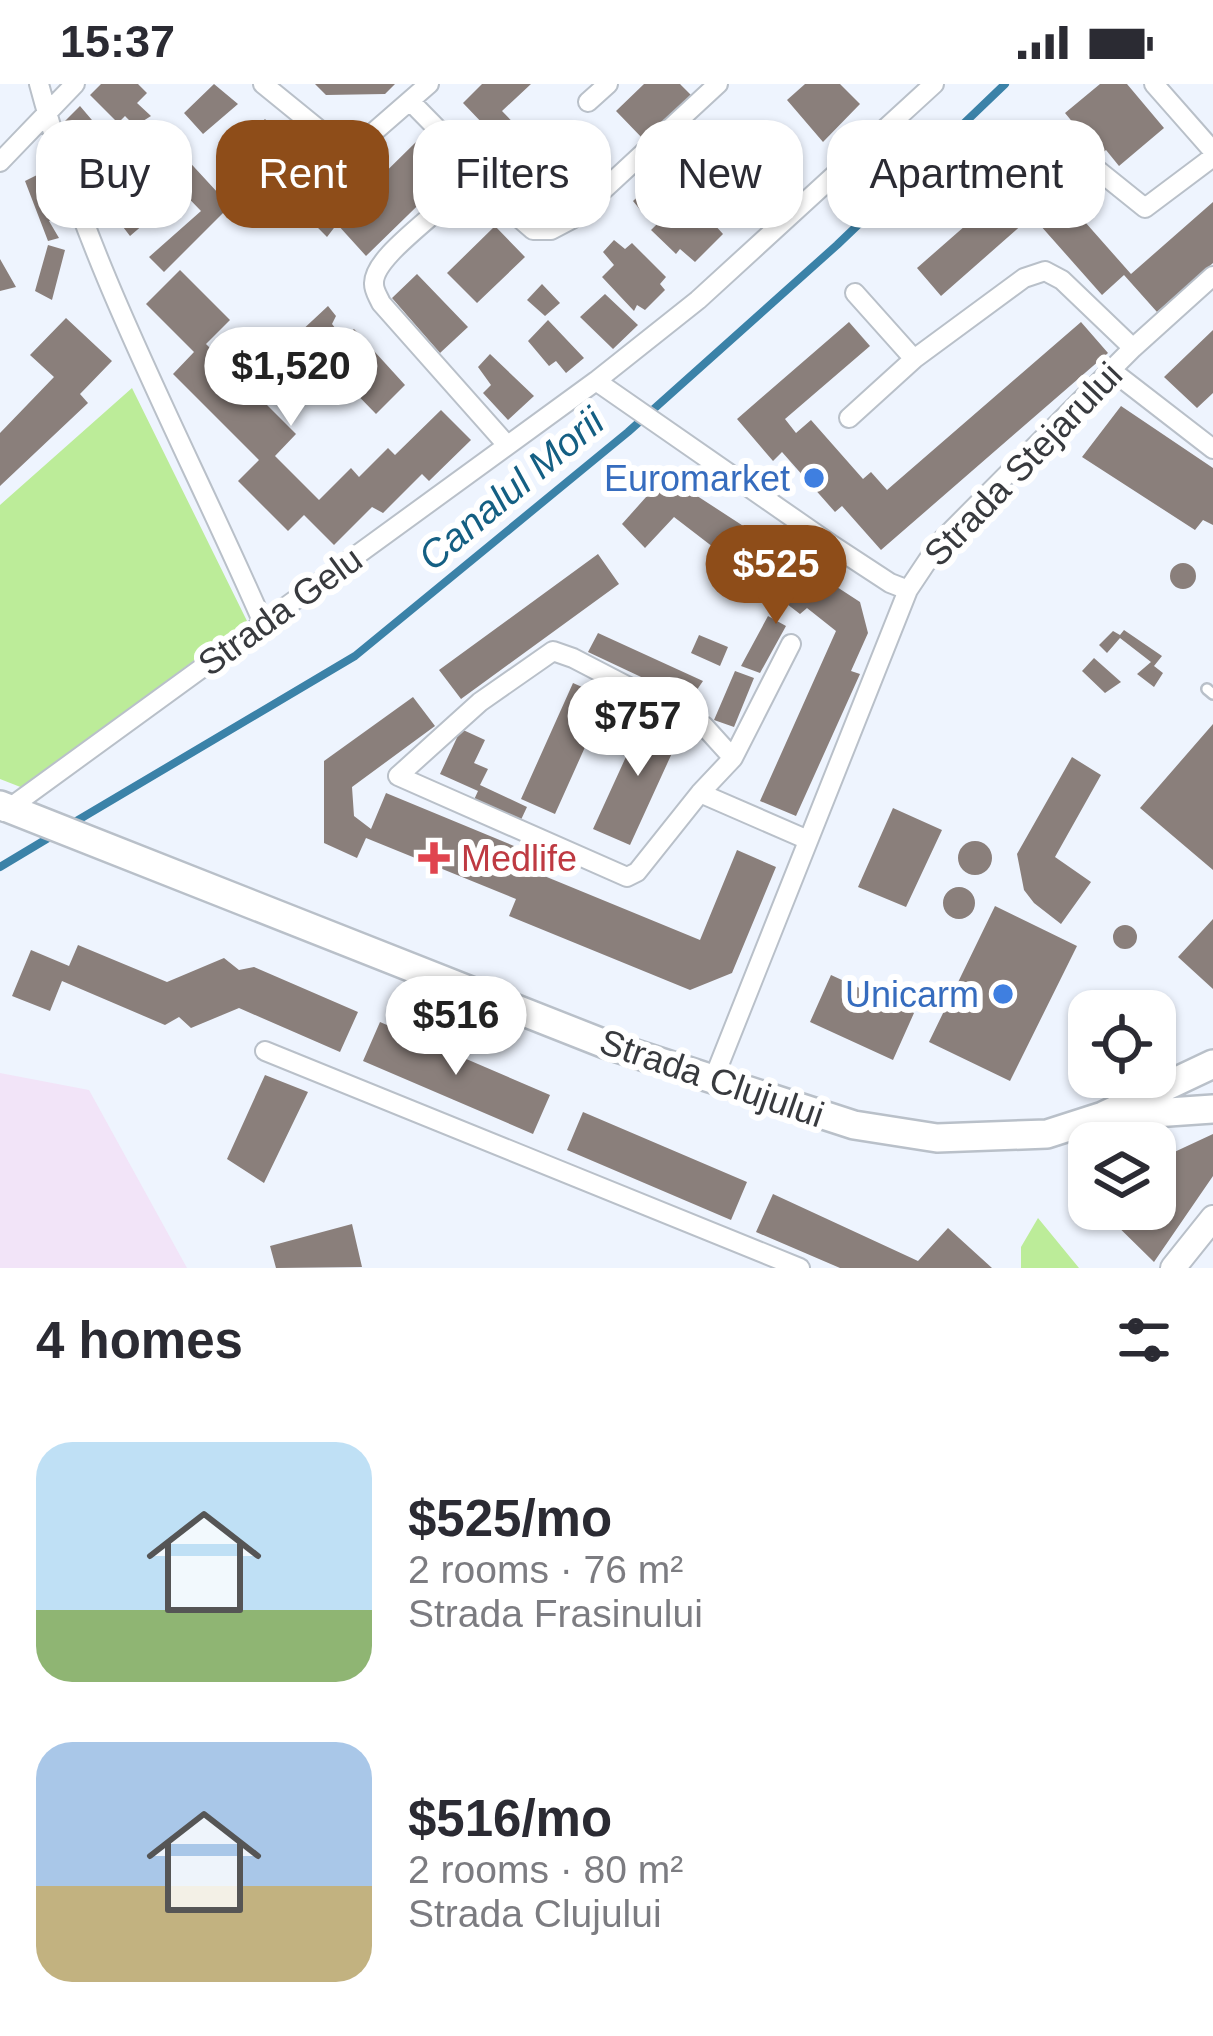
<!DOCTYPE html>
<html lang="en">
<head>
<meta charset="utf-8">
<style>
  :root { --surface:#fff; --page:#f7f7f7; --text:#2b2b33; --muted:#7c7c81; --accent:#8e4d19 }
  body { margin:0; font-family:Arial,sans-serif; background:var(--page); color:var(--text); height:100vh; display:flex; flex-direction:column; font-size:45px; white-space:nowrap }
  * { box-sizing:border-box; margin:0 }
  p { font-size:39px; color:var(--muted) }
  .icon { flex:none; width:66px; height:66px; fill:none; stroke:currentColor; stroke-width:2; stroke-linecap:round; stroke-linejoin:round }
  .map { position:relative; height:1184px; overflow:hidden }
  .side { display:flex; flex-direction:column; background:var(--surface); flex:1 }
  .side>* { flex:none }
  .guide { position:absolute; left:36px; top:36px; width:1143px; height:108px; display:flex; gap:24px }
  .fabs { position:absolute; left:1068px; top:906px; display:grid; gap:24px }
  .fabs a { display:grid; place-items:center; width:108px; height:108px; border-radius:24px; background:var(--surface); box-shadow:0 3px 9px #0004; font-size:60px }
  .price { position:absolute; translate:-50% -102px; padding:0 27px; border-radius:42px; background:#fff; color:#222; font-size:39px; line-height:78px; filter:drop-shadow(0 3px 6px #0008) }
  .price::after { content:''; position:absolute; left:50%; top:72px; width:36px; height:27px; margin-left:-18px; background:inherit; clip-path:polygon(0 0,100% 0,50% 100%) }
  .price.on { background:var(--accent); color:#fff }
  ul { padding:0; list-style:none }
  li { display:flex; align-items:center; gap:36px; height:300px; padding:0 36px }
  li span { display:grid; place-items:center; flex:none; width:336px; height:240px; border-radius:36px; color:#555 }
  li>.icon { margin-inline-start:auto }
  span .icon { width:144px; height:144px; fill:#fffc; stroke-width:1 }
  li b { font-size:51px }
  h2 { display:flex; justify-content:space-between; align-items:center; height:144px; padding:0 36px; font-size:51px }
  .chip { padding:0 42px; border-radius:36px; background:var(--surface); box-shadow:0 3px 9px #0004; font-size:42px; line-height:108px }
  .chip.on { background:var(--accent); color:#fff }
  .status { display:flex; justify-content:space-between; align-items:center; height:84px; padding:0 60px; background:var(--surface); direction:ltr }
  .status svg { height:33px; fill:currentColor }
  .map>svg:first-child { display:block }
</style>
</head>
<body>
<div class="status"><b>15:37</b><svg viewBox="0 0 49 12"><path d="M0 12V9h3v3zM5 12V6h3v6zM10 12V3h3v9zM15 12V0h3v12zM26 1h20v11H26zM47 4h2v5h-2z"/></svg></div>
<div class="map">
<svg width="1213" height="1184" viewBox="0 0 1213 1184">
  <rect width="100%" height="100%" fill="#eef4fe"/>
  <!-- commercial -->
  <path fill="#f2e4f8" d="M0 989 89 1006 187 1184H0Z"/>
  <!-- green -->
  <path fill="#bcec99" d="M132 304 247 537 23 704 0 695V421Z
    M1038 1134 1079 1184H1021V1163Z"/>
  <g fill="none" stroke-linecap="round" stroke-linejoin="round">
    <!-- stream -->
    <path stroke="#3b82a8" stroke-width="8" d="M68 742 355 572 628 348 837 161 1005 0
      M0 783 55 750"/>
  </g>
  <!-- building -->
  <path fill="#8a7f7b" d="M101 0H138L147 9 137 19 151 32 135 42 125 32 118 39 90 11Z
    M214 0 238 20 203 50 184 29Z
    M315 0H395L385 10 326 11Z
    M482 0H531L502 27 546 72 520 97 476 52 486 43 463 19Z
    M644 0H680L692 12 645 57 616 27Z
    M805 0H840L860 20 823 58 787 16Z
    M1100 0H1127L1164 44 1119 82 1106 66 1093 76 1072 51 1079 46 1065 29Z
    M80 22 120 69 93 89 64 38Z
    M265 35 351 122 417 57 450 90 366 172 337 140 327 153 237 62Z
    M590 49 606 65 545 123 530 108Z
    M759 55 795 90 788 95 800 108 779 126 754 103 761 97 740 71Z
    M183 71 230 122 164 188 149 173 201 127 173 98 155 110 168 122 156 128 158 137 149 144 144 140 130 152 120 139 146 116 142 106Z
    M122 75 132 87 124 93 128 101 106 115 94 98Z
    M41 89 63 130 49 137 59 154 48 157 25 97Z
    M1014 99 1055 104 1131 190 1213 118V179L1157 228 1124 191 1102 211 1032 132 941 212 917 184Z
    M647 104 671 127 692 106 710 123 704 129 723 150 695 178 680 165 676 170 651 146 661 136 652 127 646 133 633 117Z
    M495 142 525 173 477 219 447 189Z
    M614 156 625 165 632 159 666 193 660 200 665 206 645 226 637 221 634 227 602 193 614 181 603 168Z
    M48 161 65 166 52 216 35 207Z
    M0 175 16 203 0 207Z
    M180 186 230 236 206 260 296 350 275 372 319 416 351 384 359 393 388 364 395 371 441 326 471 356 429 397 422 390 383 429 372 423 334 461 304 431 288 447 238 397 259 376 173 290 194 268 146 220Z
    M417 190 468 243 440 269 392 214Z
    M542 200 560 219 545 232 527 216Z
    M605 210 638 241 613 265 580 233Z
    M328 222 336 232 332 240 343 254 354 245 405 301 376 330 298 250Z
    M66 234 112 277 80 310 88 319 0 402V349L54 293 30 271Z
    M548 236 584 274 566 289 556 277 549 282 528 257Z
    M849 238 870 262 785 335 796 349 811 336 863 395 871 388 887 406 1081 238 1108 269 881 466 842 422 835 428 782 368 773 377 737 335Z
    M1213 246V309L1197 324 1164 293Z
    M490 270 534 312 508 336 483 309 491 301 478 283Z
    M1121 322 1213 384V441L1203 436 1195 446 1082 373Z
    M655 403 688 406 860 518 868 549 851 587 860 590 796 732 760 717 836 547 807 524 800 530 674 433 645 464 622 440Z
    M598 470 619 500 461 615 439 586Z
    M1170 492a13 13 0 1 1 26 0a13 13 0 1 1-26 0Z
    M768 532 786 542 760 589 741 582Z
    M1124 546 1162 572 1154 582 1163 589 1154 603 1137 590 1151 578 1120 554 1107 569 1099 561 1113 547 1120 551Z
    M598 549 703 597 690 616 588 568Z
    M699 551 728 563 720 582 691 569Z
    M1094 574 1121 598 1105 609 1082 587Z
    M735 587 754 594 734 643 714 636Z
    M573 599 607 614 555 730 521 715Z
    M413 613 435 642 352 703 354 732 371 745 386 709 543 774 537 789 700 856 737 766 776 783 732 889 690 906 509 832 516 815 366 754 357 774 324 759V677Z
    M646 629 683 645 630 761 593 745Z
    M1213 640V786L1140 724Z
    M461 645 485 656 474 679 488 685 480 701 527 723 519 740 473 718 478 707 440 690Z
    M1072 673 1101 691 1055 773 1091 798 1061 840 1034 819 1024 806 1017 770Z
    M893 724 942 746 906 823 858 803Z
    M958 774a17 17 0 1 1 34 0a17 17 0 1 1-34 0Z
    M943 819a16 16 0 1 1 32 0a16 16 0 1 1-32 0Z
    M995 822 1077 862 1010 997 929 958Z
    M1213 835V905L1178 873Z
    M1113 853a12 12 0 1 1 24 0a12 12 0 1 1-24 0Z
    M78 861 167 898 224 874 239 886 254 883 358 928 340 968 239 924 191 944 179 933 165 941 62 897 50 927 12 912 31 866 69 882Z
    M831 891 914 929 893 976 810 938Z
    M380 938 550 1011 533 1050 363 977Z
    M265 991 308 1008 264 1099 227 1075Z
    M583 1028 747 1098 731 1136 567 1066Z
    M1213 1050V1092L1154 1178 1100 1125H1155V1077Z
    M773 1110 918 1177 948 1144 992 1184H840L756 1148Z
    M352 1140 362 1183 276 1184 270 1162Z"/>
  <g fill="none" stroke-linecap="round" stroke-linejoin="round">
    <defs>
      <path id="service" d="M1207 605 1213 610"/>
      <path id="minor" d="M39 0C88 185 187 364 263 539
        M263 0 338 61 352 67 429 0
        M1154 0 1213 67
        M411 18 465 73 471 92C453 122 372 170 374 200 374 207 378 212 381 219L507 361
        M588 18 608 0
        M0 78 75 0
        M1099 87 1145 124 1213 73
        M471 92 533 146H551L572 135 718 0
        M855 209 914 275
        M1111 286 1213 365
        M596 297 832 461 890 499 908 506
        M849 334 914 275 1024 194 1045 187 1062 196 1133 264
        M733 674 791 560
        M700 709 637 788 627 793 398 692 480 618 553 567 573 574 704 642 733 674 700 709 808 756
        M4 728 596 297 698 216 934 0
        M265 967 800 1184
        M713 996 908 506 940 458 1133 264 1213 192"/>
      <path id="tertiary" d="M1173 1184 1213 1134"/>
      <path id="secondary" d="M0 721 605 960 854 1041 937 1054 1047 1050 1103 1032 1213 980
        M1125 1031 1213 1025"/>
    </defs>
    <!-- service casing -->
    <use href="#service" stroke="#b9c0c9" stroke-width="14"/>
    <!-- minor casing -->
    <use href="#minor" stroke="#b9c0c9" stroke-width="22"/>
    <!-- tertiary casing -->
    <use href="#tertiary" stroke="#b9c0c9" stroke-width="28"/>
    <!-- secondary casing -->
    <use href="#secondary" stroke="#b9c0c9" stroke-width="32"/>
    <!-- service -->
    <use href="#service" stroke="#fff" stroke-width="9"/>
    <!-- minor -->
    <use href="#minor" stroke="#fff" stroke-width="18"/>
    <!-- tertiary -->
    <use href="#tertiary" stroke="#fff" stroke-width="24"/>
    <!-- secondary -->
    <use href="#secondary" stroke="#fff" stroke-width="27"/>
  </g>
  <!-- markers -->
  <g fill="#3f7fe0" stroke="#fff" stroke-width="4.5">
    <circle cx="814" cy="394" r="12"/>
    <circle cx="1003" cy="910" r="12"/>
  </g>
  <path fill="#e0444e" stroke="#fff" stroke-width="4.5" d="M428 756h12v12h12v12h-12v12h-12v-12h-12v-12h12z"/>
  <g text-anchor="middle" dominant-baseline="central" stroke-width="12" stroke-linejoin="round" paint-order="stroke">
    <!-- street labels -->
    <g font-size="36" fill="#383a3e" stroke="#fff">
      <text transform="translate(1023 380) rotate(-46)">Strada Stejarului</text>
      <text transform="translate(280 527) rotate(-36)">Strada Gelu</text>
      <text transform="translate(712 994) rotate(19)">Strada Clujului</text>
    </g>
    <!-- shop labels -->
    <g font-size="36" fill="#366cbe" stroke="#fff" text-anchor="end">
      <text x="790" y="394">Euromarket</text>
      <text x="979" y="910">Unicarm</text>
    </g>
    <!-- health labels -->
    <g font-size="36" fill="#be3a42" stroke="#fff" text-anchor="start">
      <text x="461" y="774">Medlife</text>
    </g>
    <!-- water labels -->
    <g font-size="39" font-style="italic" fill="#145f83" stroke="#fff">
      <text transform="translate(511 405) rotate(-40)">Canalul Morii</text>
    </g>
  </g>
</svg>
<div class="fabs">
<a><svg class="icon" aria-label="locate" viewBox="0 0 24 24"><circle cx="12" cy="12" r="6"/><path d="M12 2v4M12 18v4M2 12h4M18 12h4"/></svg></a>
<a><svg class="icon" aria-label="layers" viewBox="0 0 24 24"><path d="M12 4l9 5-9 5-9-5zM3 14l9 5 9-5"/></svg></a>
</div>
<b class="price" style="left:291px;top:345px">$1,520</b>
<b class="price on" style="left:776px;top:543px">$525</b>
<b class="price" style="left:638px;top:695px">$757</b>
<b class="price" style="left:456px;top:994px">$516</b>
<div class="guide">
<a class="chip">Buy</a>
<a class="chip on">Rent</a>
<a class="chip">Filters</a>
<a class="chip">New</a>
<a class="chip">Apartment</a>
</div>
</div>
<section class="side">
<h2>4 homes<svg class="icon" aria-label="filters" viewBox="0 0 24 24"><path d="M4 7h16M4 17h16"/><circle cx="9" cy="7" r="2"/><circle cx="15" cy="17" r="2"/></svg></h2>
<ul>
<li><span style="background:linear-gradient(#bfe0f5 70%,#8fb573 0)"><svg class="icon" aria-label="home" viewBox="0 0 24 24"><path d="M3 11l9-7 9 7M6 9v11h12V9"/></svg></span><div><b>$525/mo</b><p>2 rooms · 76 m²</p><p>Strada Frasinului</p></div></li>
<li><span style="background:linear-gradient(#a9c7e8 60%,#c2b280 0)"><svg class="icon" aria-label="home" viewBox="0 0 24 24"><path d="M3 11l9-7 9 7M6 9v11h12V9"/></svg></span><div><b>$516/mo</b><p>2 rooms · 80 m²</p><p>Strada Clujului</p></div></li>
</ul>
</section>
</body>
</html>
